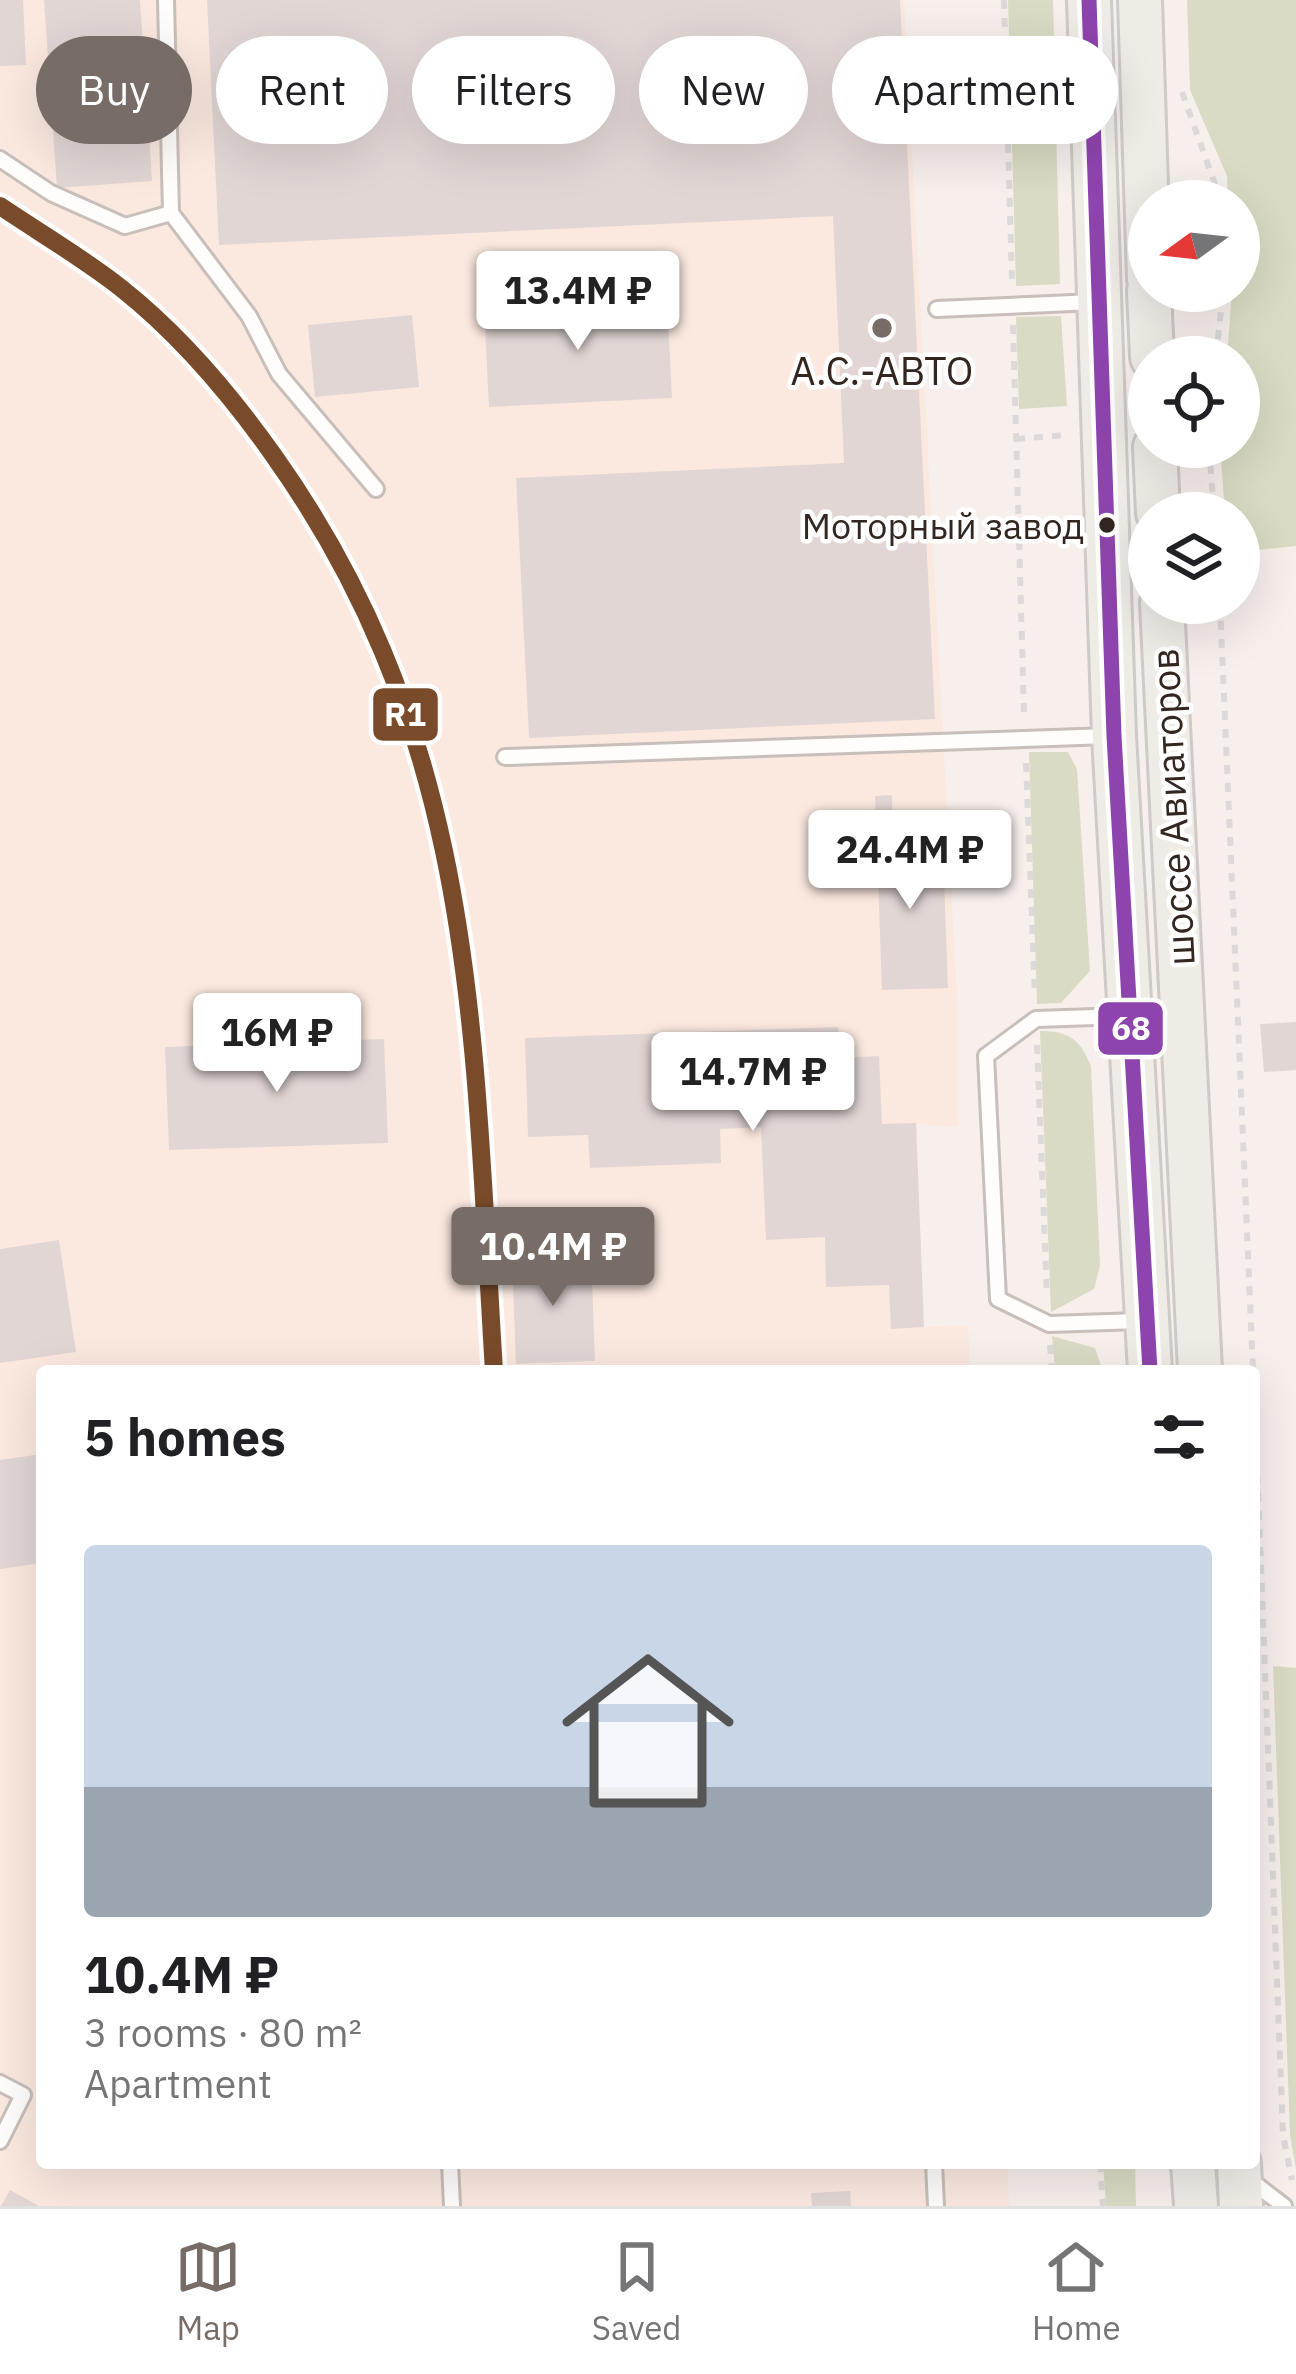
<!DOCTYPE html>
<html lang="en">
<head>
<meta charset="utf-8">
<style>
  :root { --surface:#fff; --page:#f6f6f6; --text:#202124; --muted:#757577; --line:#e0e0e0; --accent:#786c67 }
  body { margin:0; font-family:"IBM Plex Sans",sans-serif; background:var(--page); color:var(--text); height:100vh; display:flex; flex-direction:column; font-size:45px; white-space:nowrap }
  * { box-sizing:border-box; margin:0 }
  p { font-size:39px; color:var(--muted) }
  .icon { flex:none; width:66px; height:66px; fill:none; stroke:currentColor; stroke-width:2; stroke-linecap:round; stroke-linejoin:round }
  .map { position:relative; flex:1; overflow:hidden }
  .panel { position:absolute; left:36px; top:1365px; width:1224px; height:804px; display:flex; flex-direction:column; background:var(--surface); border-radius:12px; box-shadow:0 12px 48px #0002 }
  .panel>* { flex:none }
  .hud { position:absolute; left:36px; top:36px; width:1224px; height:108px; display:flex; gap:24px }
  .needle { width:78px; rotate:255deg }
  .controls { position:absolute; left:1128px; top:180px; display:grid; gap:24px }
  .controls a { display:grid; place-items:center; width:132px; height:132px; border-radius:50%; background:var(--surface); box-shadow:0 12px 48px #0002; font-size:60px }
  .price { position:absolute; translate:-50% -102px; padding:0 27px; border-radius:12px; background:#fff; color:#222; font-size:39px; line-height:78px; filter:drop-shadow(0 3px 6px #0008) }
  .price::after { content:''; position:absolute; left:50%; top:72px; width:36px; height:27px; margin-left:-18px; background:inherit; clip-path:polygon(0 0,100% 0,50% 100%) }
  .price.current { background:var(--accent); color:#fff }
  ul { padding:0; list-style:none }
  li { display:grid; align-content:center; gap:24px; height:636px; padding:0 48px }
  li+li { border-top:3px solid var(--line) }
  li span { display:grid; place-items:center; height:372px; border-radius:12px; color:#555 }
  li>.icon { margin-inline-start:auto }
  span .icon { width:216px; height:216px; fill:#fffc; stroke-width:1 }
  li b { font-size:51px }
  h2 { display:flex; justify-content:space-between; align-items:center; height:144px; padding:0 48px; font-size:51px }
  .pill { padding:0 42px; border-radius:54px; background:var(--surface); box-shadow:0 12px 48px #0002; font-size:42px; line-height:108px }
  .pill.current { background:var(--accent); color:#fff }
  .dock { display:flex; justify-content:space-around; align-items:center; height:168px; border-top:3px solid var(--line); background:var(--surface); font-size:33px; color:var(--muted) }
  .dock a { display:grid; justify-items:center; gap:6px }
  .dock .current { color:var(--accent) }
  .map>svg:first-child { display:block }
</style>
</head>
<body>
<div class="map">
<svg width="1296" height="2206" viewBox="0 0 1296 2206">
  <rect width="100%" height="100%" fill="#f7efec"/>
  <!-- built -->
  <path fill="#fbe9e0" d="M0 0H904L957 995 958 1127 916 1124 924 1327 968 1325 970 1371H42V2163H1007L1009 2206H0Z"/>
  <!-- green -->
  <path fill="#dadbc4" d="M1008 0H1053L1060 284 1016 286Z
    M1187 0H1296V546L1239 552V513H1225L1220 447H1239V357H1227L1232 291H1239V201H1228L1227 176 1190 90Z
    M1061 316 1067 406 1019 409 1016 317Z
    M1029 752H1068L1077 769 1090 971 1061 1003 1037 1004Z
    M1040 1031C1070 1031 1080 1040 1091 1066L1100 1265 1094 1289 1051 1312Z
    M1052 1336 1095 1348 1103 1371H1055Z
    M1273 1666 1296 1668V2169L1290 2135Z
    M1103 2163H1135L1136 2206H1106Z"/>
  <!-- building -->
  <path fill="#e1d6d4" d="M0 0H23L26 65 0 66Z
    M44 0H140L152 181 57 188Z
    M207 0H900L935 719 529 738 516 478 844 463 833 216 219 245Z
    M667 299 672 398 489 407 484 308Z
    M412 315 419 387 315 397 308 325Z
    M892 795 893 855 943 853 948 988 882 990 875 796Z
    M1296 1022V1070L1264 1072 1260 1024Z
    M838 1027 840 1058 879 1056 882 1124 916 1123 924 1327 891 1329 889 1285 826 1287 825 1237 766 1240 761 1127 720 1129 721 1163 590 1168 588 1135 528 1137 525 1038Z
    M384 1039 388 1143 169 1150 165 1047Z
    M59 1240 76 1352 0 1363V1249Z
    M591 1254 595 1361 516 1364 512 1257Z
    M42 1454V1563L0 1569V1460Z
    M10 2190 39 2206H1Z
    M850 2191 851 2206H812L811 2193Z"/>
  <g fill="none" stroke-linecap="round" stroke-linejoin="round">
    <defs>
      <path id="service" d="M166 0 171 213 249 316 279 374 376 489
        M0 159 51 193 125 226 171 213
        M937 309 1095 302
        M505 757 1109 736
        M1124 1016 1036 1019 986 1056 998 1299 1049 1324 1139 1321
        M0 2083 23 2095 0 2141
        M450 2163 452 2206
        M934 2163 936 2206
        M1250 2180 1284 2206"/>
      <path id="primary" d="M1089 0 1114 736 1150 1371
        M1140 0 1149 279
        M1149 291 1152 357
        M1155 447 1158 513
        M1162 603 1200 1371
        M1193 2163 1196 2206
        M1239 2163 1241 2206"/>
    </defs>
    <!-- service casing -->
    <use href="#service" stroke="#c8beba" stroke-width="20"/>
    <!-- primary casing -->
    <use href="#primary" stroke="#cfcac7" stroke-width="48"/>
    <!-- path -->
    <path stroke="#dcd9d8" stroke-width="6" stroke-dasharray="9 9" stroke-linecap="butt" d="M1004 0 1012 282
      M1182 92 1221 201
      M1013 325 1024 714
      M1216 357 1223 291
      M1016 439 1067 435
      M1209 447 1214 513
      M1220 603 1253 1371
      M1026 763 1035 996
      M1037 1045 1047 1296
      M1050 1345 1052 1371
      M1254 1385 1283 2135 1292 2180
      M1100 2163 1103 2206"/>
    <!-- service -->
    <use href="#service" stroke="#fefdfc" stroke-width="14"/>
    <!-- primary -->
    <use href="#primary" stroke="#efece6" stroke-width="42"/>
    <defs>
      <path id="bus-1" d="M1089 0 1114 736 1150 1371"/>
    </defs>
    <!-- bus-1 casing -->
    <use href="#bus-1" stroke="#fefefe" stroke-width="24"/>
    <!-- bus-1 -->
    <use href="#bus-1" stroke="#8e44ad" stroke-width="15"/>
    <defs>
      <path id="rail-1" d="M0 206C40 233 83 258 121 288 179 334 231 395 274 456 478 743 473 1036 494 1371"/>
    </defs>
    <!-- rail-1 casing -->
    <use href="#rail-1" stroke="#fefefe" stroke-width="27"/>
    <!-- rail-1 -->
    <use href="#rail-1" stroke="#7a4b2a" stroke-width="18"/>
  </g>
  <!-- markers -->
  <circle fill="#786c67" stroke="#fefefe" stroke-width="4.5" cx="882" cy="328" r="12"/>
  <circle fill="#332620" stroke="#fefefe" stroke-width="4.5" cx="1107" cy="525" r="10"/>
  <g text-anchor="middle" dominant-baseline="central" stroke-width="9" stroke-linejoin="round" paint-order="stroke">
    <!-- bus labels -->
    <g font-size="36" fill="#332620" stroke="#fefefe" text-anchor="end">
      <text x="1084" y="525">Моторный завод</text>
    </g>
    <!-- poi labels -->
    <g font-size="39" fill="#332620" stroke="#fefefe">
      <text x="882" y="370">А.С.-АВТО</text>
    </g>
    <!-- street labels -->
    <g font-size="39" fill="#332620" stroke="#fefefe">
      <text transform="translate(1172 807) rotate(-93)">шоссе Авиаторов</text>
    </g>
  </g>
  <g stroke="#fefefe" stroke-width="4.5">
    <rect x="371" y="686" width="69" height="57" rx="12" fill="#7a4b2a"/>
    <rect x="1096" y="1000" width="69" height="57" rx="12" fill="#8e44ad"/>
  </g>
  <g font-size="33" text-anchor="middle" font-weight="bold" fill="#fff">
    <text x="405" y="726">R1</text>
    <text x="1131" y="1040">68</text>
  </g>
</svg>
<div class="controls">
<a><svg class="needle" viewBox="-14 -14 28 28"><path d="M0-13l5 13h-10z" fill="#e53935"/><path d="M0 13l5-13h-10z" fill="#757577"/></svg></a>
<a><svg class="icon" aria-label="locate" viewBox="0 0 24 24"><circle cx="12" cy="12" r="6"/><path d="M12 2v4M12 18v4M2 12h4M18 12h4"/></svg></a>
<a><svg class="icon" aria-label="layers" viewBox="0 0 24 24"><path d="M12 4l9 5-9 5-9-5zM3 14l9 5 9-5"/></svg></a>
</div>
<b class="price" style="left:578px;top:353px">13.4M ₽</b>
<b class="price" style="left:910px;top:912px">24.4M ₽</b>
<b class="price" style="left:277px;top:1095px">16M ₽</b>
<b class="price" style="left:753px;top:1134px">14.7M ₽</b>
<b class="price current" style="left:553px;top:1309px">10.4M ₽</b>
<div class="hud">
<a class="pill current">Buy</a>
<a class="pill">Rent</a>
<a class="pill">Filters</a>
<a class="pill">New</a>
<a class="pill">Apartment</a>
</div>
<section class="panel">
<h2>5 homes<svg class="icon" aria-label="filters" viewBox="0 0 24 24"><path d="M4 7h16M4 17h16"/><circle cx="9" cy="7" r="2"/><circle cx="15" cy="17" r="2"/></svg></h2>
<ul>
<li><span style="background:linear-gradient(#c9d6e8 65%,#9aa5b1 0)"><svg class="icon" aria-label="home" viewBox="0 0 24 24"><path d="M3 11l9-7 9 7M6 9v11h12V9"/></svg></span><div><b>10.4M ₽</b><p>3 rooms · 80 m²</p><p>Apartment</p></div></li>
</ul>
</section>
</div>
<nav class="dock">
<a class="current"><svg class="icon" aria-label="map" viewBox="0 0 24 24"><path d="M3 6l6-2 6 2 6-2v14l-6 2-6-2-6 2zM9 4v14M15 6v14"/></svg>Map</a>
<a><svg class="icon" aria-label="saved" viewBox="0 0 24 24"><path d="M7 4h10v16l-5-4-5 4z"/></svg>Saved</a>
<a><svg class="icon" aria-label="home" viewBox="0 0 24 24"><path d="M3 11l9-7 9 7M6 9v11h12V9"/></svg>Home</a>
</nav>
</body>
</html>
